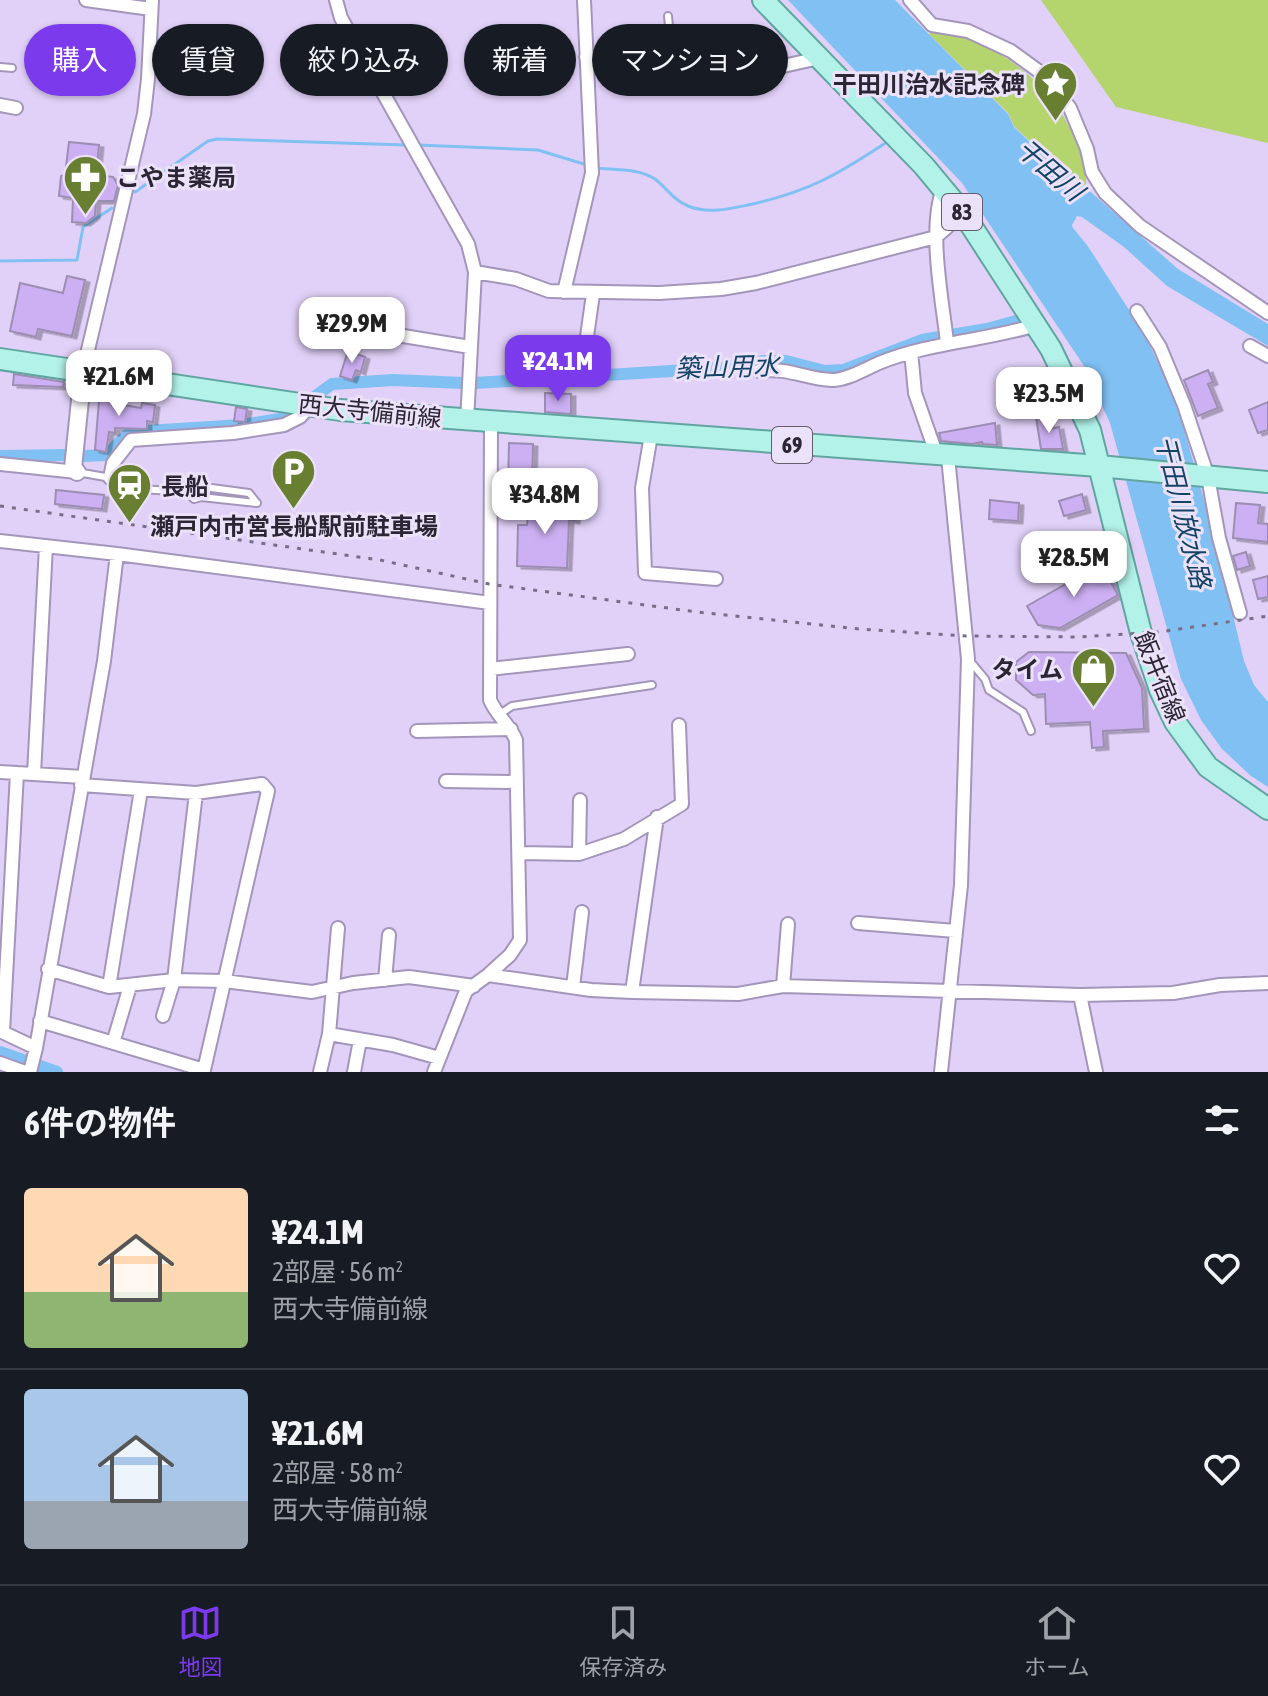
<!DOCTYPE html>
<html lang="ja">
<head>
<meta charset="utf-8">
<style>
  :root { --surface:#171b24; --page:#20242c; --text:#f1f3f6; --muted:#9ea1a6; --line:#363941; --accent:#7c3aed }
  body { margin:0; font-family:"Asap Condensed","Noto Sans JP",sans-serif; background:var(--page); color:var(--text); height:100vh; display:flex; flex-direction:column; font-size:30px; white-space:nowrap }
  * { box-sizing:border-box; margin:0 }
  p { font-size:26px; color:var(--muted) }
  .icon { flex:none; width:44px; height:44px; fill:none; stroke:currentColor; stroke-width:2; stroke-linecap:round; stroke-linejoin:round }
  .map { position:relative; height:1072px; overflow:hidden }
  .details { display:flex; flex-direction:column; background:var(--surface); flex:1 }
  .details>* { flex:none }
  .top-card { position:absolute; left:24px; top:24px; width:800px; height:72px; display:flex; gap:16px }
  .price { position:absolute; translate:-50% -68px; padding:0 18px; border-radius:16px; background:#fff; color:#222; font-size:26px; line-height:52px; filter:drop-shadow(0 2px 4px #0008) }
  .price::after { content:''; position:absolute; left:50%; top:48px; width:24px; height:18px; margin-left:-12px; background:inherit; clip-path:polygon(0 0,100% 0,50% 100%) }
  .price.on { background:var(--accent); color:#fff }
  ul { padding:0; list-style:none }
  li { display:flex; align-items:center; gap:24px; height:200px; padding:0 24px }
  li+li { border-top:2px solid var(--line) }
  li span { display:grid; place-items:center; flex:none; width:224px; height:160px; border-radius:8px; color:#555 }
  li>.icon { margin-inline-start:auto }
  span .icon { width:96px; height:96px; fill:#fffc; stroke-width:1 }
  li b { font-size:34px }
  h2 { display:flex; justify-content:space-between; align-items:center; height:96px; padding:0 24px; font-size:34px }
  .chip { padding:0 28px; border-radius:36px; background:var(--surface); box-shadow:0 2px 6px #0004; font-size:28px; line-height:72px }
  .chip.on { background:var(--accent); color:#fff }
  .menu { display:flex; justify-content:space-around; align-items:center; height:112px; border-top:2px solid var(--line); background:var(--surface); font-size:22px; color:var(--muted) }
  .menu a { display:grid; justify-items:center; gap:4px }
  .menu .on { color:var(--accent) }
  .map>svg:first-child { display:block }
</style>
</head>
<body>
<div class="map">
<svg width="1268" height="1072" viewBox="0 0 1268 1072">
  <defs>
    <filter id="shadow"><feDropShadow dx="4.5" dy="2.5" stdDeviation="0" flood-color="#0004"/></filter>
  </defs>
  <rect width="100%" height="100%" fill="#e1d1f8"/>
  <!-- green -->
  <path fill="#b4d46d" d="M1041 0H1268V143L1116 107Z
    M933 31C997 39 1055 85 1078 146 1083 160 1089 173 1085 188L1068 172H1063L1014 126 1008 113 929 34Z"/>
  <!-- water -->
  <path fill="#81c0f3" d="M788 0H895L1008 114 1014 127 1062 172H1068L1178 269 1268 324V346L1167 286 1124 247 1082 217 1077 216 1072 225 1073 228 1087 245 1144 333 1176 401 1212 528 1244 661 1254 685 1268 702V787L1251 776 1222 749 1201 720 1181 679 1110 423 1084 366 962 183Z"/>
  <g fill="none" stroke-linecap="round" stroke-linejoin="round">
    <!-- stream -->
    <path stroke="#81c0f3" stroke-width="3" d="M418 145 538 150 587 165
      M595 168C614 170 639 168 655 179 667 188 673 200 688 206 707 214 729 209 748 205 808 192 837 175 887 142
      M135 192 208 141 217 139 406 145
      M0 261 77 260 83 227 112 208"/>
    <!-- canal -->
    <path stroke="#81c0f3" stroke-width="12" d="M475 383 721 368 764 361H786L825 371 843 370 922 340 987 329 1020 320
      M314 397 332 384 393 380 463 383
      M0 456 68 455
      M82 456 106 455 130 432 242 425 280 419 297 411
      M0 1052 57 1072"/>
  </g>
  <!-- building -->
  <path fill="#cdb0f3" stroke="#9c8eb2" stroke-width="2" filter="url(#shadow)" d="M69 142 99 145 96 175 113 177 118 185 114 201H96L95 216 86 223 72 222 73 198 59 196 61 176 65 175Z
    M67 276 85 280 72 336 38 329 36 337 10 331 20 283 63 293Z
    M348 351 365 357 361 372 356 370 352 380 340 376Z
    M1208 370 1213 382 1208 384 1218 408 1198 416 1184 380Z
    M14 374 64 382 63 387 13 385Z
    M105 391 119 392 118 404 141 408 142 403 155 405 153 422 147 421V429L115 428V433L109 432 106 452 95 450 99 400 104 401Z
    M545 393 571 394V414L545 412Z
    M1268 402V430L1258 433 1249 410Z
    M236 407 247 409 245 422 234 421Z
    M1048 415 1050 429 1059 427 1063 449H1041L1036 417Z
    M995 423 997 445 983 444 982 442 972 444 941 441 939 433Z
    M509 443 533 444 532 488 508 487Z
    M56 490 104 495 102 509 55 504Z
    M1082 494 1086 510 1064 516 1059 501Z
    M990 500 1019 503 1018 521 989 519Z
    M529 502 576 505 575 521 569 520 567 568 517 566 518 525H527Z
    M1236 503 1260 505 1258 523 1268 524V542L1233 538Z
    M1246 552 1250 566 1237 570 1233 556Z
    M1101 564 1118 595 1060 628 1038 625 1027 606Z
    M1268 576V597L1258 599 1253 580Z
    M1029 652 1126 653 1142 688 1144 729 1103 731 1104 747 1092 748 1090 722 1046 724 1045 694 1033 695 1016 680V662Z"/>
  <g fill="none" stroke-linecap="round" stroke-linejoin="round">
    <defs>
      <path id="service" d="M668 16 673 68
        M0 67 12 68
        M77 472 128 481 141 489 186 492
        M204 487 249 493 257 503
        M201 497 205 490 202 483 195 480 189 482 186 492 194 499 201 497 257 503
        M970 661 985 679 989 690 1023 712 1031 731
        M500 714 512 706 652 685"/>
      <path id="minor" d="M86 0 151 9
        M336 0 341 18 468 244 475 272 467 421
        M910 0 932 25 968 31 1011 51 1044 75 1070 108 1087 149 1092 172 1105 193 1140 226 1268 313
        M586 57 673 68 761 71 819 58
        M0 105 16 108
        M943 189C928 228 942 299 947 342
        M475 272 516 279 549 291 659 293 721 289 756 283 936 237 963 213
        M564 292 592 173 584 0
        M1137 311 1160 347 1184 405 1208 477 1219 538 1240 613
        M373 331 470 347
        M1250 346 1268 356
        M911 352 915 393 937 456
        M83 371 144 114 148 79 152 0
        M759 371C789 367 805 379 832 380 847 380 865 369 879 363 930 342 984 341 1036 325
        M582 372 593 294
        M651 435 642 488 645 573 716 579
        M0 464 77 472
        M110 478 113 463 131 440 233 433 284 425 300 417 310 406
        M0 541 117 554 490 603
        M490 669 628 654
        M417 731 511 729
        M0 772 83 777
        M34 774 46 546
        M446 781 517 782
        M519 853 579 854 624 839 682 804 679 725
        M579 854 580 800
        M858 923 955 931
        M48 969 109 987 174 980 224 981 312 992 353 983 409 977 474 986
        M488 975 510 955 520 940 516 740C510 725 497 716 490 700L491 423
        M385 980 389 935
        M783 986 788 924
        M109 987 141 790
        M573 987 582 912
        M632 992 657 817
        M1080 995 1096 1072
        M163 1016 174 980 196 793
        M40 1021 204 1070 268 791 262 784 196 793 81 785
        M0 1031 36 1048
        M3 1032 17 773
        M329 1034 393 1045 439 1058
        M113 1043 130 986
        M0 1063 25 1072
        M30 1072 36 1048 104 661 117 554
        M320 1072 329 1034 338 928
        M354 1072 360 1040
        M434 1072 466 991 488 975 591 990 632 992 738 994 783 986 1080 995 1173 993 1220 985 1268 983
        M941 1072 961 885 968 659 948 457"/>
      <path id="tertiary" d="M77 472 73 468 83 371"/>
      <path id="primary" d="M763 0 924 166 963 213 1051 349 1090 430 1141 633 1160 690 1175 722 1208 767 1268 809
        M0 359 340 410 1099 466 1268 482"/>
    </defs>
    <!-- service casing -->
    <use href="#service" stroke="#a495ba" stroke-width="10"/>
    <!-- minor casing -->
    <use href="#minor" stroke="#a495ba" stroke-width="16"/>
    <!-- tertiary casing -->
    <use href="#tertiary" stroke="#a495ba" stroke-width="20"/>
    <!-- primary casing -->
    <use href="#primary" stroke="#61a5a1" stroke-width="24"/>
    <!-- service -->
    <use href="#service" stroke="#fff" stroke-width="6"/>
    <!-- minor -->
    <use href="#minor" stroke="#fff" stroke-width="12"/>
    <!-- tertiary -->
    <use href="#tertiary" stroke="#fff" stroke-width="16"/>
    <!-- primary -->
    <use href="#primary" stroke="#b2f2e9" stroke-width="20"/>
    <!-- rail -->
    <path stroke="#786e87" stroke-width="3" stroke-dasharray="4 8" stroke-linecap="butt" d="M0 506 380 560 489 584 697 612 859 629 966 636 1077 637 1159 632 1268 616"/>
  </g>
  <!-- icons -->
  <defs>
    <symbol id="sight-pin" viewBox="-11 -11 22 30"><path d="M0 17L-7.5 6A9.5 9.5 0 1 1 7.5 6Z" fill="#687f31" stroke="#ebe1f9"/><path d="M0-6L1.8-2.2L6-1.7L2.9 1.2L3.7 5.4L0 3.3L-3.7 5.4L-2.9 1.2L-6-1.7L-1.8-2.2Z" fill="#fff"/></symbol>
    <symbol id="pharmacy-pin" viewBox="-11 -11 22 30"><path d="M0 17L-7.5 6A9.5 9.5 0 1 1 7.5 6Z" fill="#687f31" stroke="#ebe1f9"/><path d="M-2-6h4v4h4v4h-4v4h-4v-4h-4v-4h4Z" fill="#fff"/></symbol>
    <symbol id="parking-pin" viewBox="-11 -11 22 30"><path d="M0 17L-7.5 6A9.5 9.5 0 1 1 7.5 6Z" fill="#687f31" stroke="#ebe1f9"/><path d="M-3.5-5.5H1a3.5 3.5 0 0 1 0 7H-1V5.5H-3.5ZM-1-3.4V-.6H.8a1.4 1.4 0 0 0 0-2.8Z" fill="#fff"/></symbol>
    <symbol id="station-pin" viewBox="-11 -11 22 30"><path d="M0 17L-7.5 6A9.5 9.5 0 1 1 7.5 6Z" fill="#687f31" stroke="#ebe1f9"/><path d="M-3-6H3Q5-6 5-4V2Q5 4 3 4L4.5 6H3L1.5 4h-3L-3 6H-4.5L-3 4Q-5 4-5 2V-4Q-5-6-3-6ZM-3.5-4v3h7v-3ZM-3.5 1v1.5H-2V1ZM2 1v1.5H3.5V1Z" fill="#fff"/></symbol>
    <symbol id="shop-pin" viewBox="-11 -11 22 30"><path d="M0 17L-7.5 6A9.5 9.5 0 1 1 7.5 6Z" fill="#687f31" stroke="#ebe1f9"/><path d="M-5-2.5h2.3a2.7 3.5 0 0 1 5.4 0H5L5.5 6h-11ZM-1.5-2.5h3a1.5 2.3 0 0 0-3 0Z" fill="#fff"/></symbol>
  </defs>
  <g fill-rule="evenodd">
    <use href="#sight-pin" x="1030" y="58" width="51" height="69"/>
    <use href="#pharmacy-pin" x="60" y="152" width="51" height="69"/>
    <use href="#parking-pin" x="268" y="446" width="51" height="69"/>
    <use href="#station-pin" x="104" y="460" width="51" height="69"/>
    <use href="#shop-pin" x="1068" y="644" width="51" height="69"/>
  </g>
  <g text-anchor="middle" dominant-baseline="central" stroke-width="6" stroke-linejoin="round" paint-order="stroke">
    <!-- shield labels -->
    <g fill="#ebe1f9" stroke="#655e6f" stroke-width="2">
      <rect x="942" y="194" width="40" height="36" rx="6"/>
      <rect x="772" y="427" width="40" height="36" rx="6"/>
    </g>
    <g font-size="22" font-weight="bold" fill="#2c2634">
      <text x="962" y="212">83</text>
      <text x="792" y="445">69</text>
    </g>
    <!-- poi labels -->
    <g font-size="24" font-weight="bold" fill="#2c2634" stroke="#ebe1f9" text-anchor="end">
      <text x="1025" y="84">干田川治水記念碑</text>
      <text x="116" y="177" text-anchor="start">こやま薬局</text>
      <text x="161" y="486" text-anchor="start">長船</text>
      <text x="294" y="526" text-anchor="middle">瀬戸内市営長船駅前駐車場</text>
      <text x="1063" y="669">タイム</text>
    </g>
    <!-- street labels -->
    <g font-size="24" fill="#2c2634" stroke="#ebe1f9">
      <text transform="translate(370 411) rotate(6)">西大寺備前線</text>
      <text transform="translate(1160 677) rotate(68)">飯井宿線</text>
    </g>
    <!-- water labels -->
    <g font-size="26" font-style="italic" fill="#134365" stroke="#ebe1f9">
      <text transform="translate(1050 170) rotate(41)">干田川</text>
      <text transform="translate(727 367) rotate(-2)">築山用水</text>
      <text transform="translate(1183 512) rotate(76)">干田川放水路</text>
    </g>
  </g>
</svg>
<b class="price" style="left:352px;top:365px">¥29.9M</b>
<b class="price on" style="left:558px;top:403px">¥24.1M</b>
<b class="price" style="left:119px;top:418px">¥21.6M</b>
<b class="price" style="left:1049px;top:435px">¥23.5M</b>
<b class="price" style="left:545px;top:536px">¥34.8M</b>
<b class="price" style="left:1074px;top:599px">¥28.5M</b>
<div class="top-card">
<a class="chip on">購入</a>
<a class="chip">賃貸</a>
<a class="chip">絞り込み</a>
<a class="chip">新着</a>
<a class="chip">マンション</a>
</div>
</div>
<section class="details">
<h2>6件の物件<svg class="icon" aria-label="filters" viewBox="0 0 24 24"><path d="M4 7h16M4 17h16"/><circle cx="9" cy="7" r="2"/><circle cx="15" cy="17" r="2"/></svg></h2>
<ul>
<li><span style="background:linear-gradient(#ffd9b3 65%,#8fb573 0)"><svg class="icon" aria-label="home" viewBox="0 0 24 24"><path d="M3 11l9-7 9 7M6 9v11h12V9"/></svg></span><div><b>¥24.1M</b><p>2部屋 · 56 m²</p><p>西大寺備前線</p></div><svg class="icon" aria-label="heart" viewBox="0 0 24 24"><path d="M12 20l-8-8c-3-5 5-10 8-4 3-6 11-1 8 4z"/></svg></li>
<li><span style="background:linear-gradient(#a9c7e8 70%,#9aa5b1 0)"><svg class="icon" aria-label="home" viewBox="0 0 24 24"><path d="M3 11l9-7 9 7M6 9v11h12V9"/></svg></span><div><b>¥21.6M</b><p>2部屋 · 58 m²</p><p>西大寺備前線</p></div><svg class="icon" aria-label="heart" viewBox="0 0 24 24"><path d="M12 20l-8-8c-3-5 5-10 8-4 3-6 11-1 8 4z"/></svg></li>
</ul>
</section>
<nav class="menu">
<a class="on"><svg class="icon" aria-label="map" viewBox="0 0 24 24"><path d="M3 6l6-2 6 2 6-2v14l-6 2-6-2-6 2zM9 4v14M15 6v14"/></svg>地図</a>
<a><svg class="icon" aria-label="saved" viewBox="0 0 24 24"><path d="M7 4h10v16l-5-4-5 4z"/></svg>保存済み</a>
<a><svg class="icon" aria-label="home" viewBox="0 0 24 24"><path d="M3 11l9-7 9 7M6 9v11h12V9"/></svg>ホーム</a>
</nav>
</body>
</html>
